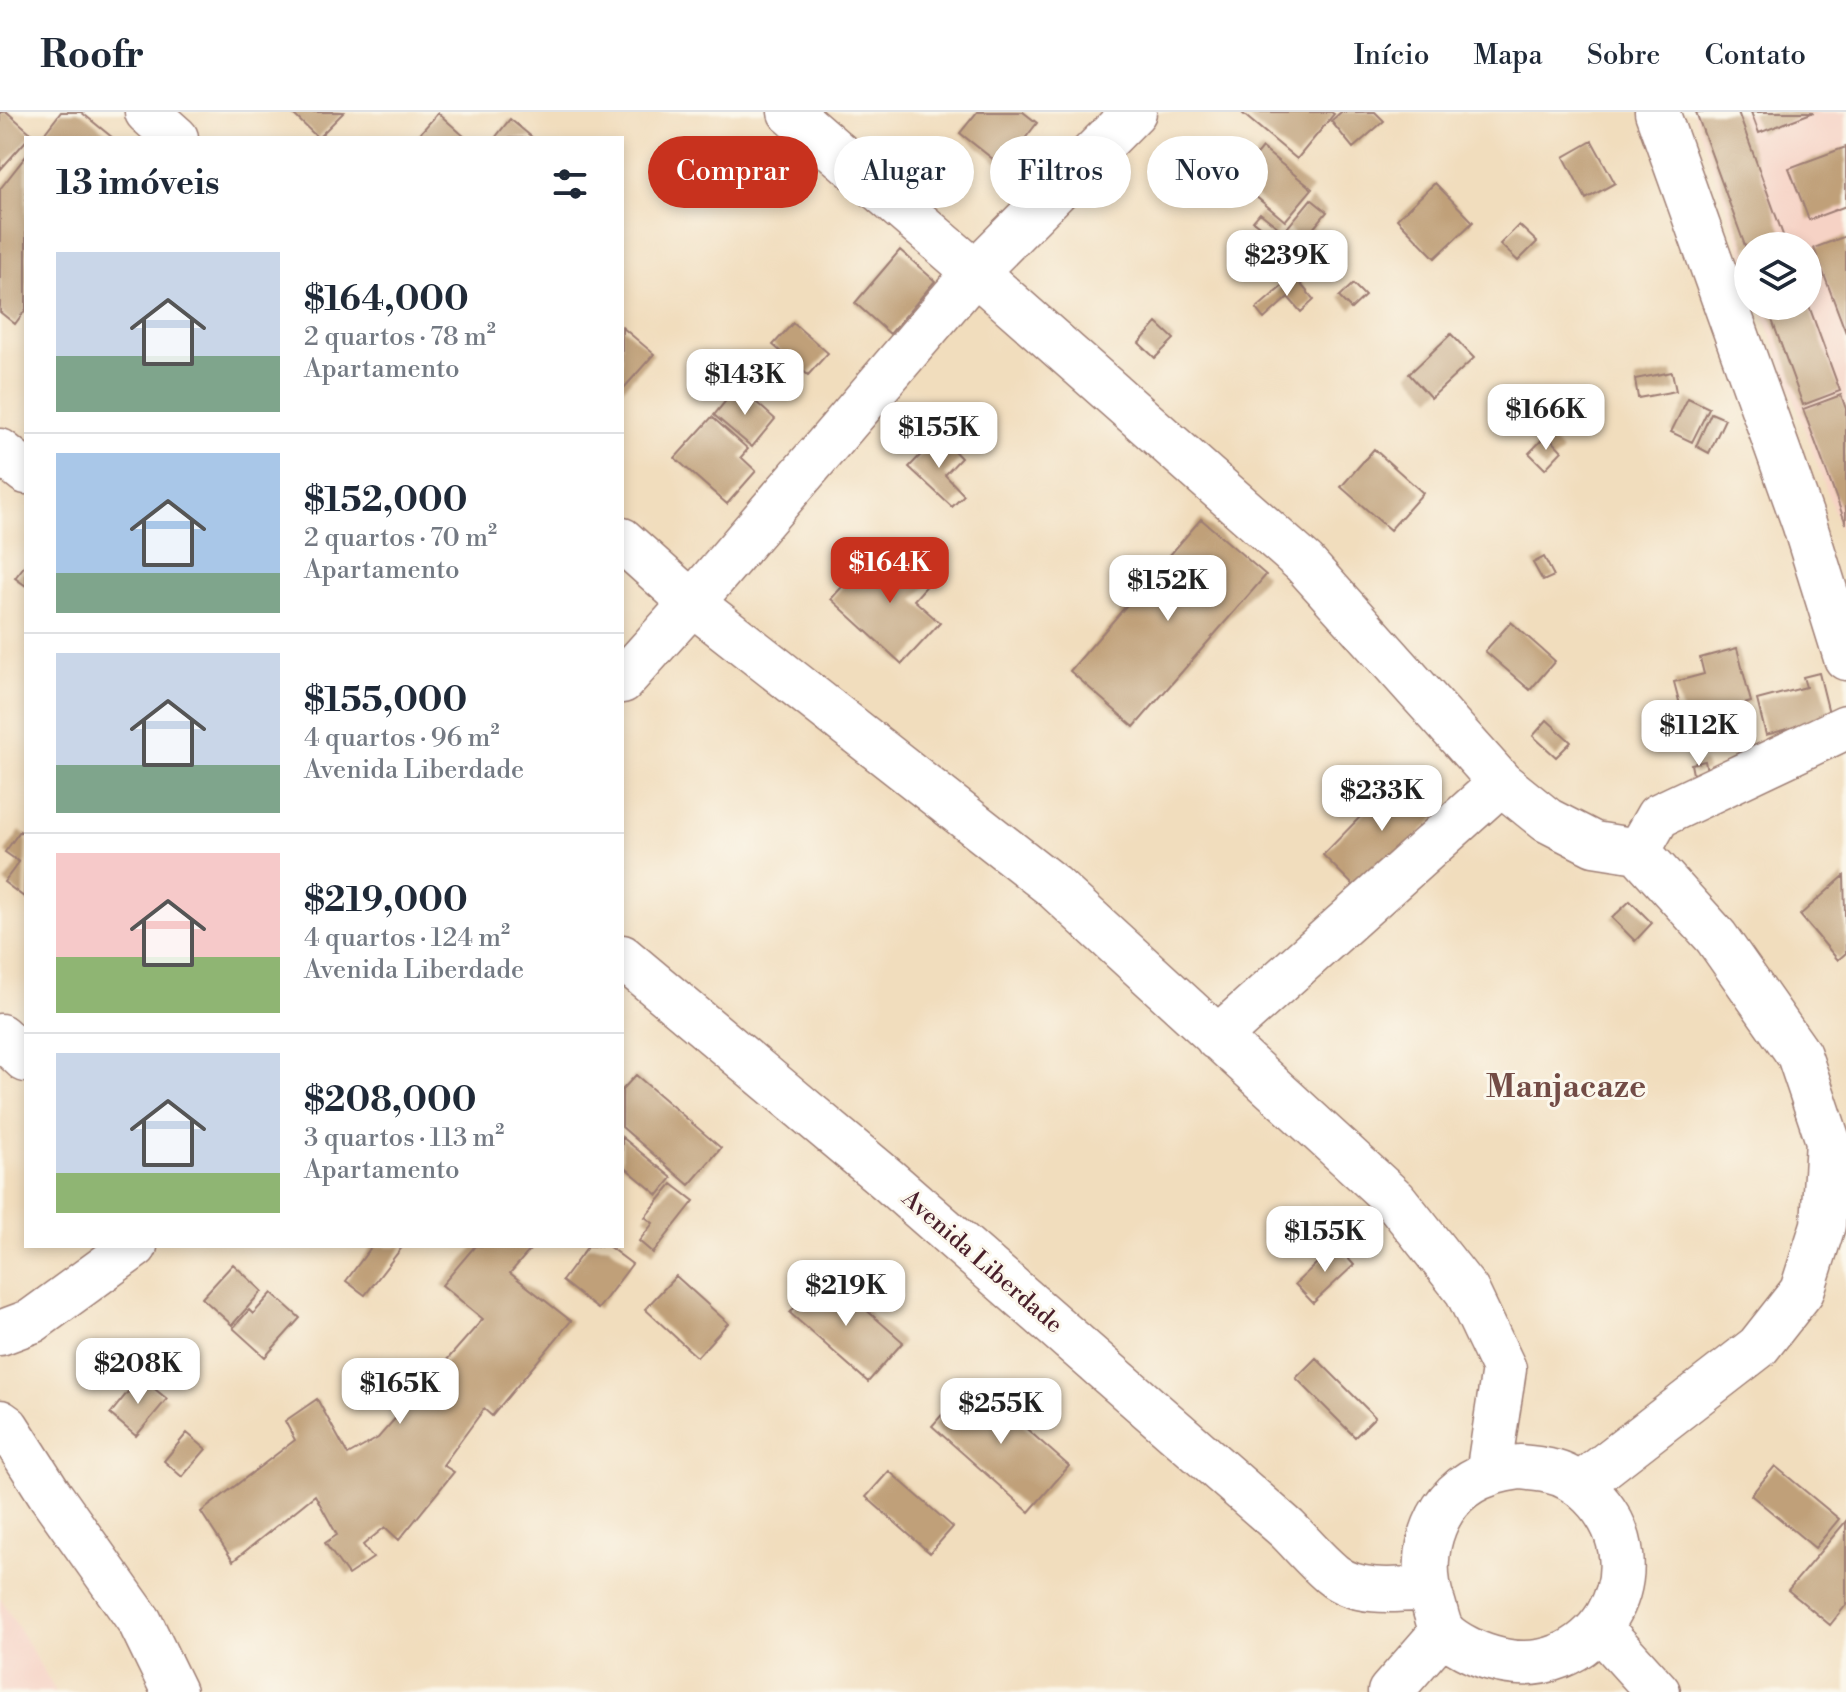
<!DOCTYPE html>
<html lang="pt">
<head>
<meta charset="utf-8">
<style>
  :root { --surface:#fff; --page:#f6f6f7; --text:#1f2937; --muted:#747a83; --line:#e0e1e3; --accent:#c8321e }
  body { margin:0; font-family:"Libre Bodoni",serif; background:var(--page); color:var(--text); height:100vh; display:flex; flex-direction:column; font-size:30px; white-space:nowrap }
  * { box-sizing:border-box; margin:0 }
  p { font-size:26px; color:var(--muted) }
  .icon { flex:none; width:44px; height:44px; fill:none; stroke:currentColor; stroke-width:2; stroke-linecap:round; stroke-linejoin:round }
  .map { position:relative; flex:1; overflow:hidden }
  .sheet { position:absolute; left:24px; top:24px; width:600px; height:1112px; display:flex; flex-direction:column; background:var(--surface); border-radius:0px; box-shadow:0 4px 12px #0003 }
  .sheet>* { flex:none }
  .hud { position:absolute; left:648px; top:24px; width:760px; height:72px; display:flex; gap:16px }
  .buttons { position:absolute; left:1734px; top:120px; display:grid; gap:16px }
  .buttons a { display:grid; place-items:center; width:88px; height:88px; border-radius:50%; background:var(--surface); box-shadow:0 4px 12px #0003; font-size:40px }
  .price { position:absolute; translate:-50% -68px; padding:0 18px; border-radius:16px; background:#fff; color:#222; font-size:26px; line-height:52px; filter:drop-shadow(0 2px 4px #0008) }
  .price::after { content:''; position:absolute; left:50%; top:48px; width:24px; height:18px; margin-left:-12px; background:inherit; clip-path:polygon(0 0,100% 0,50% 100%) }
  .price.active { background:var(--accent); color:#fff }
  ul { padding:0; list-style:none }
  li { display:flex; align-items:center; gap:24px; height:200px; padding:0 32px }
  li+li { border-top:2px solid var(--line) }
  li span { display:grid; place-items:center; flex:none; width:224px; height:160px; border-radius:0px; color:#555 }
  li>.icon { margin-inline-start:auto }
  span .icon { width:96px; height:96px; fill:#fffc; stroke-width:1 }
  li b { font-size:34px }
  h2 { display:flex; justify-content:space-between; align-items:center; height:96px; padding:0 32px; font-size:34px }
  .pill { padding:0 28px; border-radius:36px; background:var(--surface); box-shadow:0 4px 12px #0003; font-size:28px; line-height:72px }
  .pill.active { background:var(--accent); color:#fff }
  header { display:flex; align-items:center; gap:48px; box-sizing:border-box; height:112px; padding:0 40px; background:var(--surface); border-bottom:2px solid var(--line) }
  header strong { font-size:38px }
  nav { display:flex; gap:44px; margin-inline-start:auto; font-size:28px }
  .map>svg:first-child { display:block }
</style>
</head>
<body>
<header>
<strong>Roofr</strong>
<nav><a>Início</a><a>Mapa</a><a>Sobre</a><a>Contato</a></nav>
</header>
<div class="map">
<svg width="1846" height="1580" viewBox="0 0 1846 1580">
  <rect width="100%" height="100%" fill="#fbf7ec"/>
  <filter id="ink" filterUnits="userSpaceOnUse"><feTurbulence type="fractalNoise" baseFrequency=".0125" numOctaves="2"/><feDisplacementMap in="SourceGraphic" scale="16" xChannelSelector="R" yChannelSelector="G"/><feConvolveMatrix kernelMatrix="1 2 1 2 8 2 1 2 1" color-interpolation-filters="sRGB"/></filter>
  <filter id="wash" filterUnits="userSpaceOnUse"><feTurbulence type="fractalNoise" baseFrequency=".006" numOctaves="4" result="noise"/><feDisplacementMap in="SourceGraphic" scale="32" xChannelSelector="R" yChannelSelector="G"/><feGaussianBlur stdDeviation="1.8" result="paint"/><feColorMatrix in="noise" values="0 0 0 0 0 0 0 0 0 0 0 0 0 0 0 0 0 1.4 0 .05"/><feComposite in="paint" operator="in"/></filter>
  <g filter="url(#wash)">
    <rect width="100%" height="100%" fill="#f1ddbd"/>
    <!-- built -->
    <path fill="#f6d2c5" d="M1693 0H1846V433L1761 194H1808V134H1748V156Z
      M0 1485 56 1580H0Z"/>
    <g id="blocks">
      <!-- building -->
      <path fill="#c0a079" d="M0 0H7L32 22 0 58Z
        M61 0H81L113 26H41Z
        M291 0H344L318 26Z
        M977 0H1023L1037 11 1003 55 960 21Z
        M1245 0H1331L1334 2 1297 47 1243 2Z
        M1341 0H1375L1384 9 1353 36 1331 9Z
        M1696 0H1738L1787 134H1748V142Z
        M1751 0H1814L1759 21Z
        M438 1 466 26H416Z
        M510 7 533 26H495Z
        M1592 29 1615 71 1586 87 1564 45Z
        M1846 35V94L1809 108 1789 56Z
        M1262 36 1312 77 1285 109 1236 68Z
        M26 44V197L15 212 0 200V77Z
        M1435 71 1473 110 1435 146 1397 107Z
        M1311 87 1327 100 1303 129 1287 116Z
        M1260 101 1280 117 1273 125 1253 109Z
        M1519 113 1537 130 1518 149 1500 132Z
        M1846 124V221L1814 136Z
        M900 138 935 169 890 222 855 191Z
        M1294 164 1314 188 1301 200 1288 185 1264 207 1256 197Z
        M1353 172 1365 184 1351 197 1339 185Z
        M1767 194H1809L1840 279 1803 293Z
        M793 211 828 241 808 263 773 233Z
        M1157 211 1174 227 1155 246 1139 231Z
        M622 215 654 242 622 278Z
        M1451 222 1474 246 1431 286 1409 262Z
        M1672 260 1676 279 1638 286 1635 267Z
        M738 274 775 307 752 335 714 303Z
        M1841 283 1846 297V412L1803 297Z
        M1688 286 1709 296 1692 330 1671 320Z
        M1711 301 1725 307 1709 341 1696 334Z
        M712 305 748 337 741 345 756 359 727 392 675 346Z
        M1547 323 1562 339 1545 357 1529 341Z
        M939 324 961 346 945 363 964 383 952 395 909 355Z
        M1374 337 1423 381 1390 418 1341 375Z
        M1201 407 1266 463 1134 615 1070 559Z
        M916 441 938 461 914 488 940 511 902 552 831 487 869 445 893 466Z
        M1544 445 1554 464 1543 469 1533 451Z
        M26 452V474L15 466Z
        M1511 510 1555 549 1530 578 1485 539Z
        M1737 536 1751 590 1684 608 1674 570 1704 562 1700 546Z
        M1819 561 1830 605 1766 623 1757 588 1806 575 1803 565Z
        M1547 608 1571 630 1556 645 1533 624Z
        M1705 649 1707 659 1693 662 1691 652Z
        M1403 661 1442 699 1361 781 1323 743Z
        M20 719 26 724 24 785 4 770 19 750 5 740Z
        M1844 764 1846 841 1838 848 1800 803Z
        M1630 789 1652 811 1635 829 1612 806Z
        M636 963 721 1036 689 1073 622 1015V978Z
        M622 1025 672 1066 658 1083 622 1053Z
        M672 1072 694 1089 653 1141 639 1129 653 1111 645 1105Z
        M1336 1133 1354 1153 1313 1191 1295 1172Z
        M372 1134H403L365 1183 346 1169Z
        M475 1134H524L530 1138 510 1161 571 1209 492 1304 484 1297 443 1353 454 1360 399 1428 385 1415 363 1433 373 1446 348 1463 325 1431 337 1423 315 1383 233 1449 201 1400 295 1328 285 1309 317 1287 348 1343 378 1326 483 1207 442 1173Z
        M588 1134H608L632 1152 598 1197 562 1169Z
        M233 1152 262 1179 232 1213 202 1186Z
        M824 1161 903 1230 868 1270 790 1201Z
        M676 1164 728 1211 697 1245 645 1197Z
        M272 1181 300 1206 265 1245 233 1216 249 1198 253 1202Z
        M1316 1246 1375 1305 1355 1325 1296 1266Z
        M140 1265 167 1287 136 1324 110 1302Z
        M972 1269 1069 1354 1029 1400 932 1314Z
        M187 1321 206 1337 182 1365 164 1349Z
        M1775 1354 1839 1407 1815 1436 1751 1383Z
        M889 1359 953 1415 930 1441 866 1385Z
        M1846 1409V1493L1830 1513 1788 1478Z"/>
    </g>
  </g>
  <g filter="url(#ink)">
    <use href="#blocks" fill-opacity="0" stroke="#9e7e74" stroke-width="2"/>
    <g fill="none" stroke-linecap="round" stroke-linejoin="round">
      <defs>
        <path id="minor" d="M147 0 176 26
          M790 0 975 160 1304 451 1501 671 1547 708 1594 732 1638 739
          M1657 0 1804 411 1846 546
          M0 339 26 360
          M622 428 692 491 1053 774 1395 1088 1467 1179 1504 1257 1488 1362
          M622 569 692 491 975 160 1134 0
          M622 845 888 1068 1287 1417C1302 1432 1317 1450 1333 1463 1357 1483 1398 1478 1427 1476
          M0 924 26 948
          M1217 926 1501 671
          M0 1221 32 1209 135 1134
          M0 1310 7 1315 51 1384 140 1510 174 1580
          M1519 1355C1529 1356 1540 1357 1549 1359 1565 1362 1580 1372 1591 1383 1666 1458 1592 1577 1491 1546 1476 1542 1454 1531 1443 1520 1438 1513 1436 1500 1433 1491 1415 1442 1436 1379 1489 1362 1499 1358 1509 1357 1519 1355Z
          M1580 1373 1758 1235 1802 1179 1823 1113 1828 1029 1799 943 1716 825 1638 739 1658 704 1846 615
          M1600 1516 1658 1580
          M1390 1580 1443 1519"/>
      </defs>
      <!-- minor casing -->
      <use href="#minor" stroke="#9e7e74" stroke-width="47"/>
      <!-- minor -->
      <use href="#minor" stroke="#fff" stroke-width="44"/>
    </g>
  </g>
  <g text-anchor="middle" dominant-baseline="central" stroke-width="6" stroke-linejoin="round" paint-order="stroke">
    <!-- street labels -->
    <g font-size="24" fill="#4a1f2b" stroke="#fbf7ec">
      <text transform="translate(982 1150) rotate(41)">Avenida Liberdade</text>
    </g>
    <!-- district labels -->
    <g font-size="32" font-weight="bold" fill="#734c46" stroke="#fbf7ec">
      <text x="1566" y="975">Manjacaze</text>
    </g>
  </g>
</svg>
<div class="buttons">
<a><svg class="icon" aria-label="layers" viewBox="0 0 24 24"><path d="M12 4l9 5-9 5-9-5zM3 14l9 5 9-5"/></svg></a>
</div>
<b class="price" style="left:1287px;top:186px">$239K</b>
<b class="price" style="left:745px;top:305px">$143K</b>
<b class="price" style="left:1546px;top:340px">$166K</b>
<b class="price" style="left:939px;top:358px">$155K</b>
<b class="price active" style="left:890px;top:493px">$164K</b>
<b class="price" style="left:1168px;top:511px">$152K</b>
<b class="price" style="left:1699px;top:656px">$112K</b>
<b class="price" style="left:1382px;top:721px">$233K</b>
<b class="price" style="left:1325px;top:1162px">$155K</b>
<b class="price" style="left:846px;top:1216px">$219K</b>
<b class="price" style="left:138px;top:1294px">$208K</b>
<b class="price" style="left:400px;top:1314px">$165K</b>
<b class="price" style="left:1001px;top:1334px">$255K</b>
<div class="hud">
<a class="pill active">Comprar</a>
<a class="pill">Alugar</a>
<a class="pill">Filtros</a>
<a class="pill">Novo</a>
</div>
<section class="sheet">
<h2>13 imóveis<svg class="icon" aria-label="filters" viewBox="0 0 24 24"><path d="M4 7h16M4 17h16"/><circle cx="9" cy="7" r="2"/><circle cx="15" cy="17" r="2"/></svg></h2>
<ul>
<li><span style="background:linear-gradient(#c9d6e8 65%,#7fa58c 0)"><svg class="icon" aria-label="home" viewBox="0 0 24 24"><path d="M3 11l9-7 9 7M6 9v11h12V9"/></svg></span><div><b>$164,000</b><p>2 quartos · 78 m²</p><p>Apartamento</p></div></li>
<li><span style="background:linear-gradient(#a9c7e8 75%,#7fa58c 0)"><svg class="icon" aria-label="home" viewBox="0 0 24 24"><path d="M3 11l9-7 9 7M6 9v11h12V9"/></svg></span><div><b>$152,000</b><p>2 quartos · 70 m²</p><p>Apartamento</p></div></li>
<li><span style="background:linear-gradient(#c9d6e8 70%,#7fa58c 0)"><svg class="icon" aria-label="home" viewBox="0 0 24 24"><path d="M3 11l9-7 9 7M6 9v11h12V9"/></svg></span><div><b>$155,000</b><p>4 quartos · 96 m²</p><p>Avenida Liberdade</p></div></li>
<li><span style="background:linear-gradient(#f6c9c9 65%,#8fb573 0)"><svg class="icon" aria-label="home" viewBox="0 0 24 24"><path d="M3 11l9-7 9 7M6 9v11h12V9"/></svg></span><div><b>$219,000</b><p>4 quartos · 124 m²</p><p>Avenida Liberdade</p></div></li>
<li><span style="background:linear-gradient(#c9d6e8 75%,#8fb573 0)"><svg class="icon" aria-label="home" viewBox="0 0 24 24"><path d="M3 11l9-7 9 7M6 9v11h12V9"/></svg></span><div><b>$208,000</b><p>3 quartos · 113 m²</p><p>Apartamento</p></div></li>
</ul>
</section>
</div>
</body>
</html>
